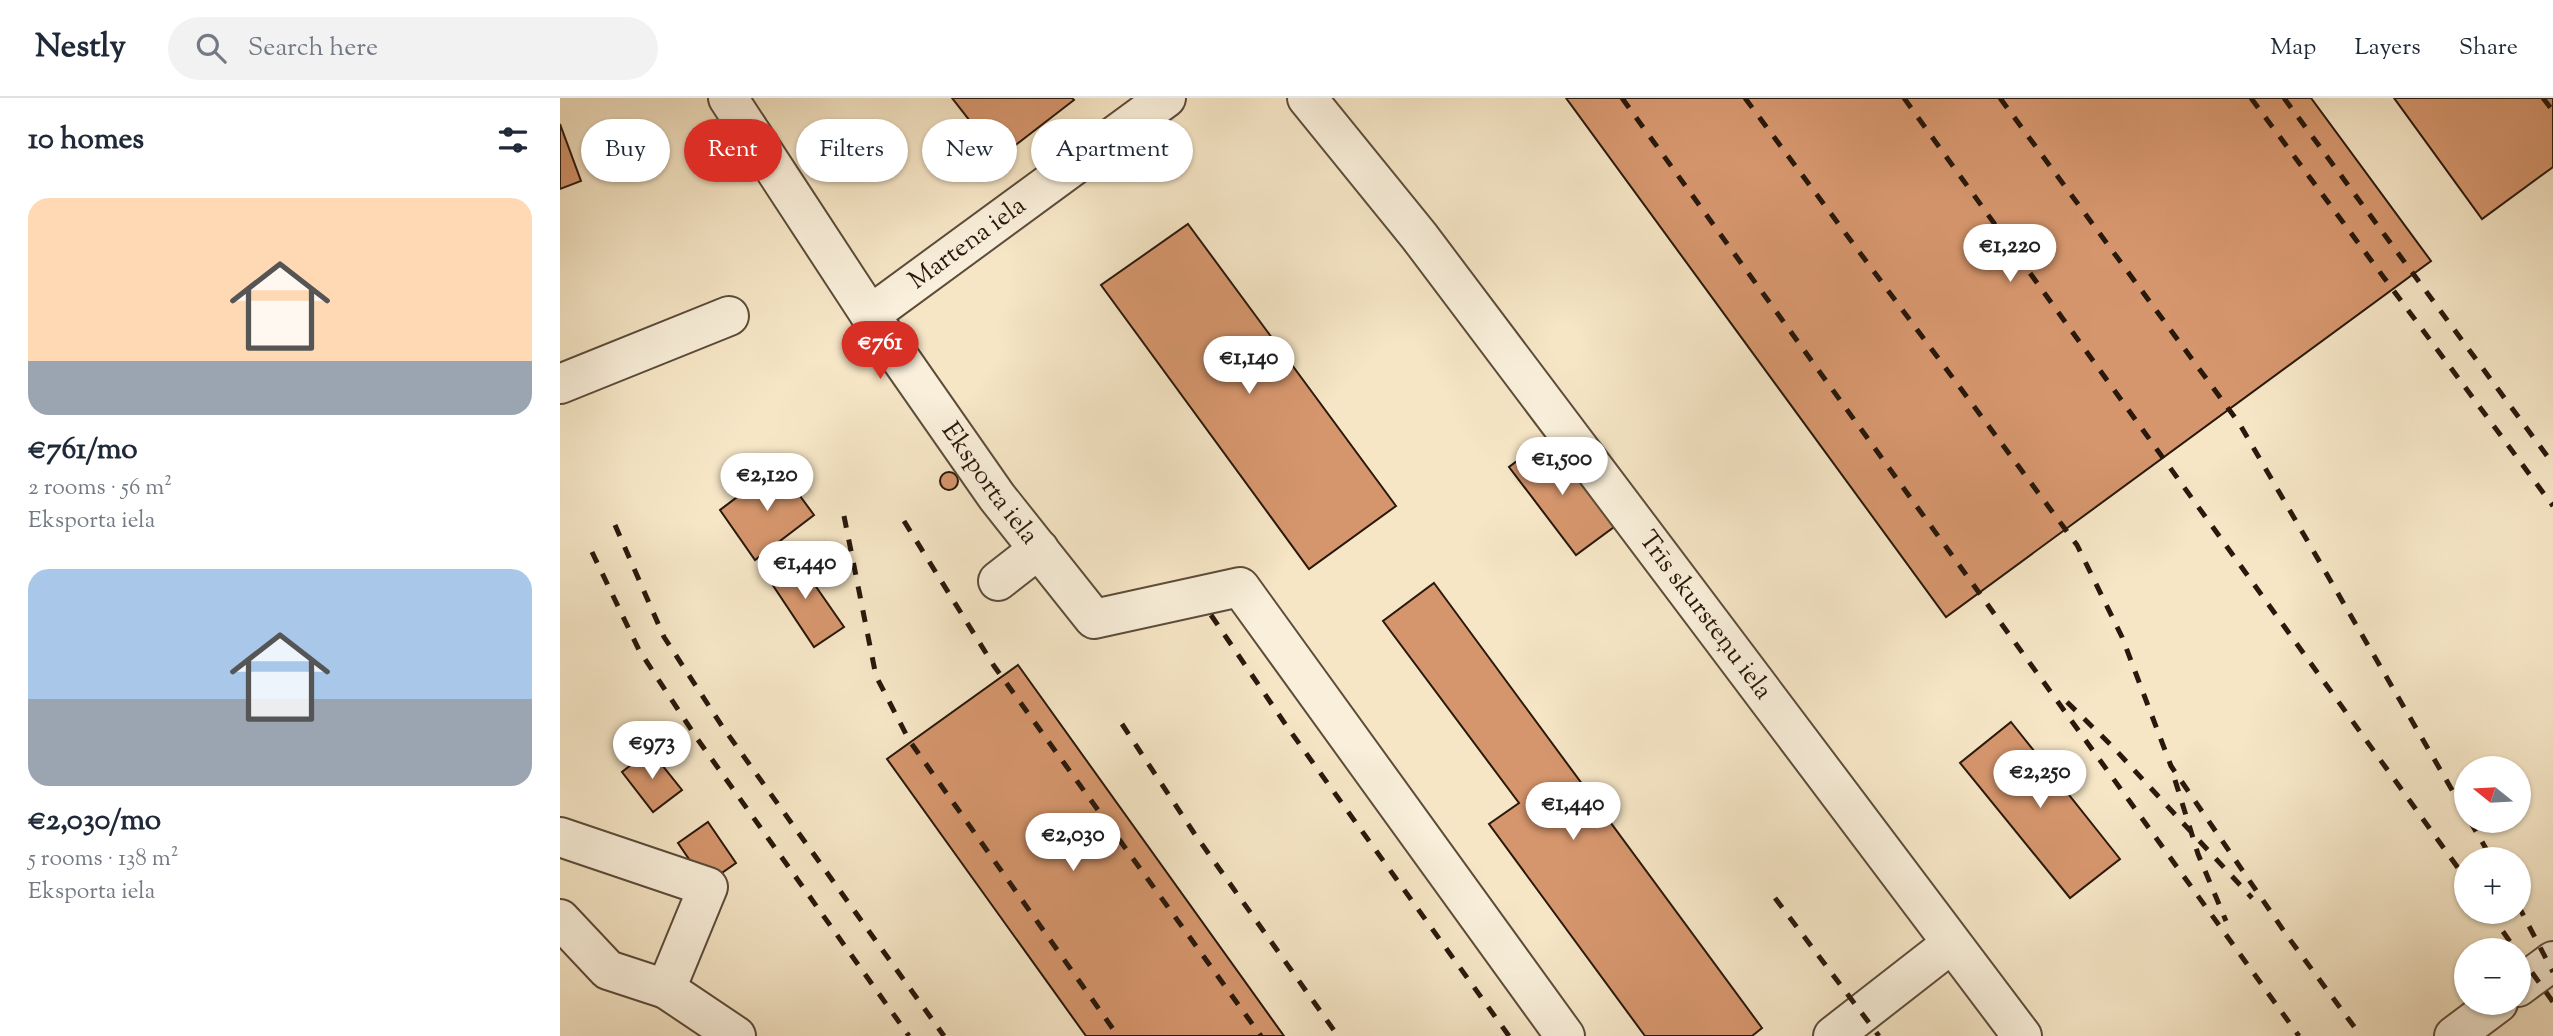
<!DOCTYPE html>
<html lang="en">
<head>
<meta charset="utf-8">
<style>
  :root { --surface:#fff; --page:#f2f2f3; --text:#1f2937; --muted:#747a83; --line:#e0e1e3; --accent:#d93025 }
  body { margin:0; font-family:"Sorts Mill Goudy",serif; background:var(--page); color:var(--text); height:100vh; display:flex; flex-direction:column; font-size:26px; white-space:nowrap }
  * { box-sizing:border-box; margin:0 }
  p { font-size:23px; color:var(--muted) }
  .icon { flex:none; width:38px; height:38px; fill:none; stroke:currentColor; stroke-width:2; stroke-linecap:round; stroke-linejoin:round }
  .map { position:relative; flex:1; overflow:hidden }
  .side { display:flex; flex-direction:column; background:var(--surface); width:560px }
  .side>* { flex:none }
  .guide { position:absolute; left:21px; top:21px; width:665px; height:63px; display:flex; gap:14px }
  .needle { width:46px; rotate:288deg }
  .controls { position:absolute; left:1894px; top:658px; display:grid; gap:14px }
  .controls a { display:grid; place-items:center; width:77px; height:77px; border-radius:50%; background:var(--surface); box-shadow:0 2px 5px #0004; font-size:35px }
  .price { position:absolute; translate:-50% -60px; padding:0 16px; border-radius:24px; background:#fff; color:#222; font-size:23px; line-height:46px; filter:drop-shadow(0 2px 4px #0008) }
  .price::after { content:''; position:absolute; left:50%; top:42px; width:21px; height:16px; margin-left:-10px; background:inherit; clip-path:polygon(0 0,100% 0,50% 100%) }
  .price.on { background:var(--accent); color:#fff }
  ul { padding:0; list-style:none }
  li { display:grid; align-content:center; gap:14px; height:371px; padding:0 28px }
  li span { display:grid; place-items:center; height:217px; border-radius:21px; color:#555 }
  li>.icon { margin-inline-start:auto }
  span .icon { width:126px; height:126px; fill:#fffc; stroke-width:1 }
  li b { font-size:30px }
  h2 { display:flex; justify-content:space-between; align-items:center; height:84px; padding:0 28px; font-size:30px }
  .pill { padding:0 24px; border-radius:32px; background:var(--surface); box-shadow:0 2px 5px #0004; font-size:24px; line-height:63px }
  .pill.on { background:var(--accent); color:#fff }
  header { display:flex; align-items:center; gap:42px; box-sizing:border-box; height:98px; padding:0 35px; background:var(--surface); border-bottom:2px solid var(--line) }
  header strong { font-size:33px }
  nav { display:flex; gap:38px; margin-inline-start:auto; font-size:24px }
  .search { width:490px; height:63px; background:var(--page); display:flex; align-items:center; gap:18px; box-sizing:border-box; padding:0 24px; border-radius:38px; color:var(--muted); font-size:26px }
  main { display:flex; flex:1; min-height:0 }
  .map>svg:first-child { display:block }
</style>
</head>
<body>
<header>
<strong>Nestly</strong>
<div class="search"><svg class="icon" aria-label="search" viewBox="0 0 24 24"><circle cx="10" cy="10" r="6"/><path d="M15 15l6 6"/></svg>Search here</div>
<nav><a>Map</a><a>Layers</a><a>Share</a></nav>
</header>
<main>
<section class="side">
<h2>10 homes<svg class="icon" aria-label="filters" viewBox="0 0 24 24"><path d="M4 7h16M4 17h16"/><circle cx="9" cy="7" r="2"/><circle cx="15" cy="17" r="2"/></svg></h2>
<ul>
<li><span style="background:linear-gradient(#ffd9b3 75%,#9aa5b1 0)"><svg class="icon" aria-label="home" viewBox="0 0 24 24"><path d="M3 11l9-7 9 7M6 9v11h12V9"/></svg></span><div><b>€761/mo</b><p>2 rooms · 56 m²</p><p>Eksporta iela</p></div></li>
<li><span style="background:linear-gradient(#a9c7e8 60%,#9aa5b1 0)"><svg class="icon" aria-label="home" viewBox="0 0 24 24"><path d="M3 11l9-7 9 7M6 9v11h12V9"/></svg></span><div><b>€2,030/mo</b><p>5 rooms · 138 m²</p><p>Eksporta iela</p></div></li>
</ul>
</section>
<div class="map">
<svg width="1993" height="938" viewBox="0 0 1993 938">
  <rect width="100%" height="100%" fill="#f6e6c6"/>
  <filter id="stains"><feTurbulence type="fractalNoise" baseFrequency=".00286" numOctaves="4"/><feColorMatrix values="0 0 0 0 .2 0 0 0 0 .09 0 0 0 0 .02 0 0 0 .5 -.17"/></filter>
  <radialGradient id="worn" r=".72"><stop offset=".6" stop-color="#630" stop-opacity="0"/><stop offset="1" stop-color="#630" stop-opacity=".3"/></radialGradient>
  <!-- building -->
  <path fill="#d6966d" stroke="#29180c" stroke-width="2" d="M392 0H512L514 2 439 60Z
    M1006 0H1751L1871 163 1386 519Z
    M1834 0H1993V69L1922 121Z
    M0 26 21 83 0 91Z
    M628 126 836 408 749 471 541 187Z
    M988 340 1054 429 1016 457 949 369Z
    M218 368 254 417 195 462 160 412Z
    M380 383a9 9 0 1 1 18 0a9 9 0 1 1-18 0Z
    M234 457 284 529 254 549 206 477Z
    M874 485 1202 930 1192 938H1085L929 726 959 705 823 523Z
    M458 567 724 938H526L327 661Z
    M1451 624 1560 761 1510 800 1400 665Z
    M90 652 122 692 93 714 62 674Z
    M148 724 176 765 146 786 118 745Z"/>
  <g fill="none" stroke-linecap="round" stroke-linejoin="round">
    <defs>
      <g id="minor">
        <path id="s1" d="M168 0 310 217 437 399 534 521 680 489 1005 938"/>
        <path id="s2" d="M747 0 859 138 1462 938"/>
        <path id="s3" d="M310 217 606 0"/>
        <path d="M0 286 169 218"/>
        <path d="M438 483 479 451"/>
        <path d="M0 739 148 789 106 891 48 872 0 821"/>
        <path d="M1958 889 1993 863"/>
        <path d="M106 891 176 938"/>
        <path d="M1273 938 1391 846"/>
        <path d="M1894 938 1938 905"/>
      </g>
    </defs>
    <!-- minor casing -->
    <use href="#minor" stroke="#5c4c3a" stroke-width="42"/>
    <!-- minor -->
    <use href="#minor" stroke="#f9efda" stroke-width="38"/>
    <!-- rail -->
    <path stroke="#29180c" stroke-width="5" stroke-dasharray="12 12" stroke-linecap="butt" d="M1062 0 1739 938
      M1185 0 1517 447 1562 539 1611 668 1728 839 1801 938
      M1344 0 1906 781
      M1440 0 1679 325 1906 716
      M1691 0 1993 408
      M1724 0 1993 366
      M1983 0 1993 13
      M284 418 316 578 349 642 558 938
      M344 423 434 568 701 938
      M55 427 104 539 162 628 384 938
      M32 454 79 552 136 639 349 938
      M651 517 728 630 949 938
      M1507 604 1552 648 1692 800
      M562 626 634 735 778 938
      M1615 682 1638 756 1666 823
      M1910 723 1932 761
      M1215 800 1319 938
      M1958 807 1993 874
      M1929 814 1956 852
      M1958 855 1993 904"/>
  </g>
  <g text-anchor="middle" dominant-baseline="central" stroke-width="5" stroke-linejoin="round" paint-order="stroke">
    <!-- street labels -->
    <g font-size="26" fill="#29180c" stroke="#f9efda">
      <text stroke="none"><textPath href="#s3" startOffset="121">Martena iela</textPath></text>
      <text stroke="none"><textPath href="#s1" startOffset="466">Eksporta iela</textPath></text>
      <text stroke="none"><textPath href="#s2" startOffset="653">Trīs skursteņu iela</textPath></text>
    </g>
  </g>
  <rect width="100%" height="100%" filter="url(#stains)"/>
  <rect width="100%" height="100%" fill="url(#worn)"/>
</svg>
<div class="controls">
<a><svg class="needle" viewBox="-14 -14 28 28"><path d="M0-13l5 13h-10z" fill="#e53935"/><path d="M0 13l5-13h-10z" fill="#747a83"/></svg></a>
<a>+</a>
<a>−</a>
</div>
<b class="price" style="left:1450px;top:186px">€1,220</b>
<b class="price on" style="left:320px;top:283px">€761</b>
<b class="price" style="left:689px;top:298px">€1,140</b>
<b class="price" style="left:1002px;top:399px">€1,500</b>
<b class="price" style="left:207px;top:415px">€2,120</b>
<b class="price" style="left:245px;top:503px">€1,440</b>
<b class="price" style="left:92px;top:683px">€973</b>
<b class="price" style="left:1480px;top:712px">€2,250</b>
<b class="price" style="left:1013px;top:744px">€1,440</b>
<b class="price" style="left:513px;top:775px">€2,030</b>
<div class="guide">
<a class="pill">Buy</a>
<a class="pill on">Rent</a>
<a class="pill">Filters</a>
<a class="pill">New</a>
<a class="pill">Apartment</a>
</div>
</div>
</main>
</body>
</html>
